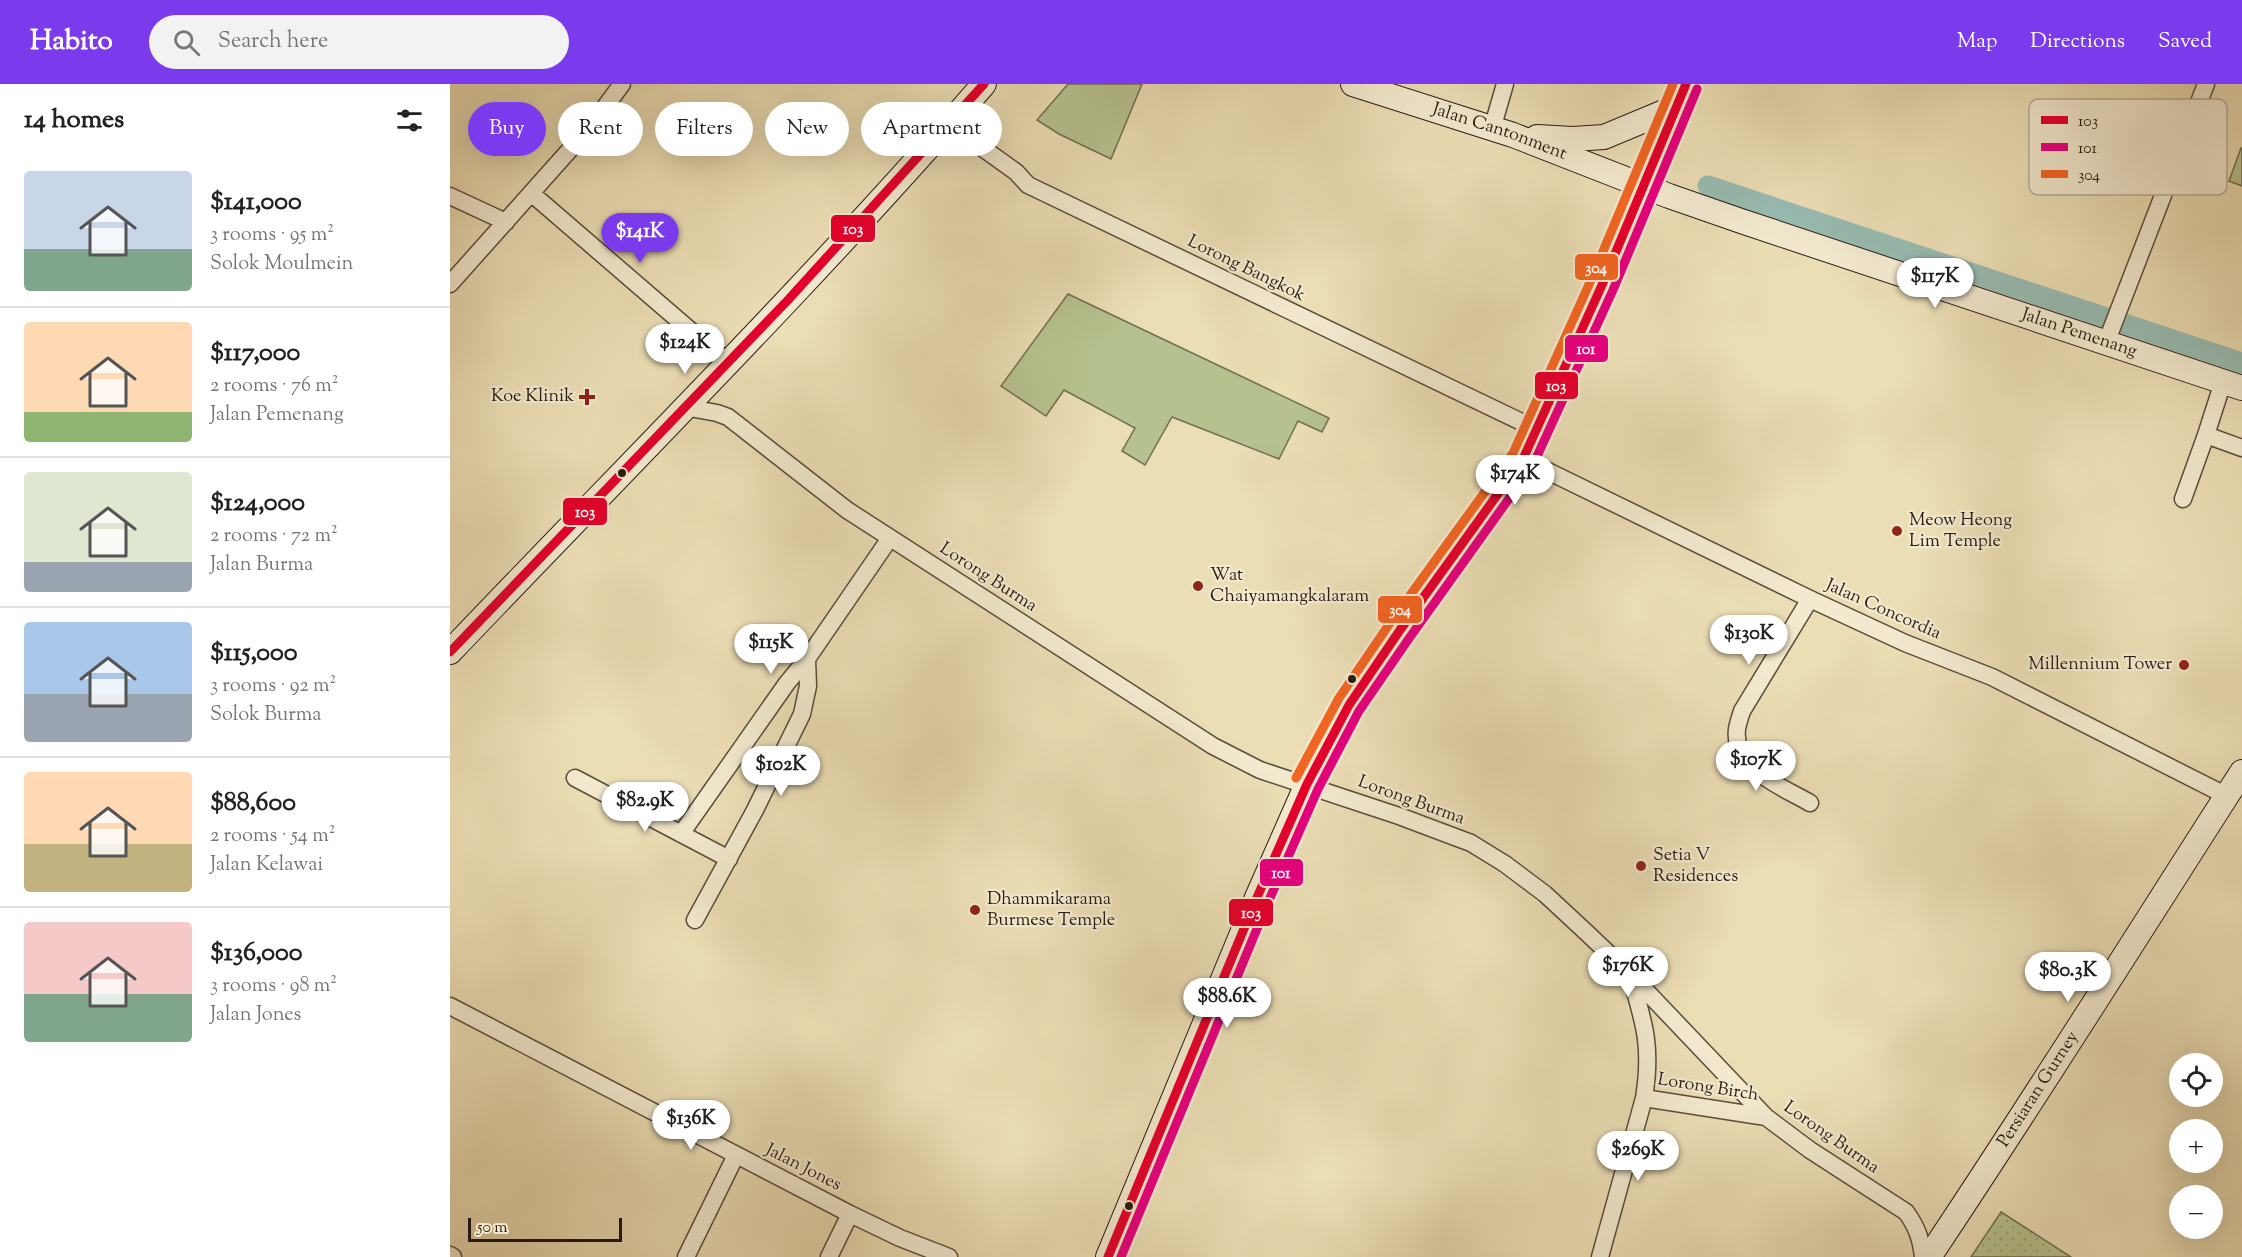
<!DOCTYPE html>
<html lang="en">
<head>
<meta charset="utf-8">
<style>
  :root { --surface:#fff; --page:#f2f2f2; --text:#222; --muted:#767676; --line:#e0e0e0; --accent:#7c3aed }
  body { margin:0; font-family:"Sorts Mill Goudy",serif; background:var(--page); color:var(--text); height:100vh; display:flex; flex-direction:column; font-size:22px; white-space:nowrap }
  * { box-sizing:border-box; margin:0 }
  p { font-size:20px; color:var(--muted) }
  .icon { flex:none; width:33px; height:33px; fill:none; stroke:currentColor; stroke-width:2; stroke-linecap:round; stroke-linejoin:round }
  .map { position:relative; flex:1; overflow:hidden }
  .details { display:flex; flex-direction:column; background:var(--surface); width:450px }
  .details>* { flex:none }
  .hud { position:absolute; left:18px; top:18px; width:570px; height:54px; display:flex; gap:12px }
  .buttons { position:absolute; left:1719px; top:969px; display:grid; gap:12px }
  .buttons a { display:grid; place-items:center; width:54px; height:54px; border-radius:50%; background:var(--surface); box-shadow:0 6px 24px #0002; font-size:30px }
  .scale { position:absolute; left:18px; bottom:15px; width:154px; box-sizing:border-box; padding-left:6px; border:3px solid #291b11; border-top:0; font-size:16px; line-height:21px; white-space:nowrap; color:#291b11; -webkit-text-stroke:4px #f2e9ce; paint-order:stroke }
  .price { position:absolute; translate:-50% -51px; padding:0 14px; border-radius:21px; background:#fff; color:#222; font-size:20px; line-height:39px; filter:drop-shadow(0 2px 3px #0008) }
  .price::after { content:''; position:absolute; left:50%; top:36px; width:18px; height:14px; margin-left:-9px; background:inherit; clip-path:polygon(0 0,100% 0,50% 100%) }
  .price.selected { background:var(--accent); color:#fff }
  ul { padding:0; list-style:none }
  li { display:flex; align-items:center; gap:18px; height:150px; padding:0 24px }
  li+li { border-top:2px solid var(--line) }
  li span { display:grid; place-items:center; flex:none; width:168px; height:120px; border-radius:6px; color:#555 }
  li>.icon { margin-inline-start:auto }
  span .icon { width:72px; height:72px; fill:#fffc; stroke-width:1 }
  li b { font-size:26px }
  h2 { display:flex; justify-content:space-between; align-items:center; height:72px; padding:0 24px; font-size:26px }
  .chip { padding:0 21px; border-radius:27px; background:var(--surface); box-shadow:0 6px 24px #0002; font-size:21px; line-height:54px }
  .chip.selected { background:var(--accent); color:#fff }
  header { display:flex; align-items:center; gap:36px; box-sizing:border-box; height:84px; padding:0 30px; background:var(--accent); color:#fff }
  header strong { font-size:28px }
  nav { display:flex; gap:33px; margin-inline-start:auto; font-size:21px }
  .search { width:420px; height:54px; background:var(--page); display:flex; align-items:center; gap:15px; box-sizing:border-box; padding:0 21px; border-radius:33px; color:var(--muted); font-size:22px }
  main { display:flex; flex:1; min-height:0 }
  .map>svg:first-child { display:block }
</style>
</head>
<body>
<header>
<strong>Habito</strong>
<div class="search"><svg class="icon" aria-label="search" viewBox="0 0 24 24"><circle cx="10" cy="10" r="6"/><path d="M15 15l6 6"/></svg>Search here</div>
<nav><a>Map</a><a>Directions</a><a>Saved</a></nav>
</header>
<main>
<section class="details">
<h2>14 homes<svg class="icon" aria-label="filters" viewBox="0 0 24 24"><path d="M4 7h16M4 17h16"/><circle cx="9" cy="7" r="2"/><circle cx="15" cy="17" r="2"/></svg></h2>
<ul>
<li><span style="background:linear-gradient(#c9d6e8 65%,#7fa58c 0)"><svg class="icon" aria-label="home" viewBox="0 0 24 24"><path d="M3 11l9-7 9 7M6 9v11h12V9"/></svg></span><div><b>$141,000</b><p>3 rooms · 95 m²</p><p>Solok Moulmein</p></div></li>
<li><span style="background:linear-gradient(#ffd9b3 75%,#8fb573 0)"><svg class="icon" aria-label="home" viewBox="0 0 24 24"><path d="M3 11l9-7 9 7M6 9v11h12V9"/></svg></span><div><b>$117,000</b><p>2 rooms · 76 m²</p><p>Jalan Pemenang</p></div></li>
<li><span style="background:linear-gradient(#dfe7d0 75%,#9aa5b1 0)"><svg class="icon" aria-label="home" viewBox="0 0 24 24"><path d="M3 11l9-7 9 7M6 9v11h12V9"/></svg></span><div><b>$124,000</b><p>2 rooms · 72 m²</p><p>Jalan Burma</p></div></li>
<li><span style="background:linear-gradient(#a9c7e8 60%,#9aa5b1 0)"><svg class="icon" aria-label="home" viewBox="0 0 24 24"><path d="M3 11l9-7 9 7M6 9v11h12V9"/></svg></span><div><b>$115,000</b><p>3 rooms · 92 m²</p><p>Solok Burma</p></div></li>
<li><span style="background:linear-gradient(#ffd9b3 60%,#c2b280 0)"><svg class="icon" aria-label="home" viewBox="0 0 24 24"><path d="M3 11l9-7 9 7M6 9v11h12V9"/></svg></span><div><b>$88,600</b><p>2 rooms · 54 m²</p><p>Jalan Kelawai</p></div></li>
<li><span style="background:linear-gradient(#f6c9c9 60%,#7fa58c 0)"><svg class="icon" aria-label="home" viewBox="0 0 24 24"><path d="M3 11l9-7 9 7M6 9v11h12V9"/></svg></span><div><b>$136,000</b><p>3 rooms · 98 m²</p><p>Jalan Jones</p></div></li>
</ul>
</section>
<div class="map">
<svg width="1792" height="1173" viewBox="0 0 1792 1173">
  <defs>
    <pattern id="park-dots" width="8" height="8" patternUnits="userSpaceOnUse" patternTransform="scale(1.5)"><rect width="8" height="8" fill="#b5c28f"/><path d="M2 2h.1M6 6h.1" fill="none" stroke="#9ca67a" stroke-width="1.8" stroke-linecap="round"/></pattern>
  </defs>
  <rect width="100%" height="100%" fill="#ebddb4"/>
  <filter id="stains"><feTurbulence type="fractalNoise" baseFrequency=".00333" numOctaves="4"/><feColorMatrix values="0 0 0 0 .2 0 0 0 0 .09 0 0 0 0 .02 0 0 0 .5 -.17"/></filter>
  <radialGradient id="worn" r=".72"><stop offset=".6" stop-color="#630" stop-opacity="0"/><stop offset="1" stop-color="#630" stop-opacity=".3"/></radialGradient>
  <!-- green -->
  <path fill="#b5c28f" stroke="#6f6e50" stroke-width="1.5" d="M618 0H692L661 75 609 50 587 36Z
    M1791 64H1792V102L1779 97Z
    M618 210 879 334 872 348 848 337 829 375 722 333 695 381 672 367 685 344 614 306 596 332 551 302Z"/>
  <!-- park -->
  <path fill="url(#park-dots)" stroke="#6f6e50" stroke-width="1.5" d="M1551 1128 1621 1173H1521Z"/>
  <g fill="none" stroke-linecap="round" stroke-linejoin="round">
    <!-- canal -->
    <path stroke="#98bbb1" stroke-width="21" d="M1258 102 1792 279"/>
    <defs>
      <path id="street" d="M499 40 566 88 578 101 1088 346
        M1042 45 1055 0
        M81 109 277 278
        M0 112 56 138
        M0 200 140 43 172 0
        M1656 259 1756 0
        M1773 298 1756 351 1792 364
        M234 323 267 329 278 333 397 426 763 662 810 686 949 732 1021 759 1055 780 1095 810 1137 849 1180 890 1316 1033 1360 1066 1456 1128C1467 1143 1471 1155 1473 1173
        M1073 375 1360 515 1455 559 1542 593 1777 712
        M1733 415 1756 351
        M1360 515 1292 627C1290 633 1288 639 1287 645 1282 685 1333 703 1360 719
        M125 694 279 775
        M231 750 337 599 357 575 440 454
        M245 836 305 726 352 630 358 602 357 575
        M0 922 400 1130 450 1154 499 1173
        M1194 1014 1316 1033
        M0 1171 3 1173
        M236 1173 286 1071
        M379 1173 400 1130
        M1150 1173 1194 1014C1202 965 1195 941 1181 894"/>
      <g id="secondary">
        <path id="s1" d="M903 0 1063 51 1219 112 1291 137 1792 304"/>
        <path d="M1087 53 1123 55 1154 53 1226 23"/>
        <path d="M0 568C179 380 364 196 534 0"/>
        <path d="M658 1173 805 818 857 700 899 621 950 546 1073 375 1152 201 1236 0"/>
        <path id="s2" d="M1479 1173C1586 1013 1688 850 1792 688"/>
      </g>
    </defs>
    <!-- street casing -->
    <use href="#street" stroke="#5a4c3a" stroke-width="19"/>
    <!-- secondary casing -->
    <use href="#secondary" stroke="#291b11" stroke-width="26"/>
    <!-- street -->
    <use href="#street" stroke="#f2e9ce" stroke-width="16"/>
    <!-- secondary -->
    <use href="#secondary" stroke="#f2e9ce" stroke-width="24"/>
    <defs>
      <path id="bus-1" d="M0 568 338 216 534 0
        M658 1173 805 818 857 700 899 621 950 546 1073 375 1152 201 1236 0"/>
      <path id="bus-2" d="M671 1173 816 823 868 705 909 627 960 553 1083 381 1163 206 1247 5"/>
      <path id="bus-3" d="M846 694 889 614 940 539 1063 369 1141 196 1223 0"/>
    </defs>
    <!-- bus-1 casing -->
    <use href="#bus-1" stroke="#f2e9ce" stroke-width="14"/>
    <!-- bus-2 casing -->
    <use href="#bus-2" stroke="#f2e9ce" stroke-width="14"/>
    <!-- bus-3 casing -->
    <use href="#bus-3" stroke="#f2e9ce" stroke-width="14"/>
    <!-- bus-1 -->
    <use href="#bus-1" stroke="#e4002b" stroke-width="9"/>
    <!-- bus-2 -->
    <use href="#bus-2" stroke="#e5007d" stroke-width="9"/>
    <!-- bus-3 -->
    <use href="#bus-3" stroke="#f26522" stroke-width="9"/>
  </g>
  <!-- markers -->
  <g fill="#8f2418" stroke="#f2e9ce" stroke-width="2">
    <path d="M134 304h6v6h6v6h-6v6h-6v-6h-6v-6h6z"/>
    <circle cx="1447" cy="447" r="6"/>
    <circle cx="748" cy="502" r="6"/>
    <circle cx="1734" cy="581" r="6"/>
    <circle cx="1191" cy="782" r="6"/>
    <circle cx="525" cy="826" r="6"/>
  </g>
  <g fill="#291b11" stroke="#f2e9ce" stroke-width="2">
    <circle cx="172" cy="389" r="5"/>
    <circle cx="902" cy="595" r="5"/>
    <circle cx="679" cy="1122" r="5"/>
  </g>
  <g text-anchor="middle" dominant-baseline="central" stroke-width="4.5" stroke-linejoin="round" paint-order="stroke">
    <!-- street labels -->
    <g font-size="18" fill="#291b11" stroke="#f2e9ce">
      <text stroke="none"><textPath href="#s1" startOffset="154">Jalan Cantonment</textPath></text>
      <text transform="translate(796 185) rotate(26)">Lorong Bangkok</text>
      <text stroke="none"><textPath href="#s1" startOffset="768">Jalan Pemenang</textPath></text>
      <text transform="translate(538 494) rotate(33)">Lorong Burma</text>
      <text transform="translate(1433 526) rotate(24)">Jalan Concordia</text>
      <text transform="translate(961 717) rotate(20)">Lorong Burma</text>
      <text transform="translate(1258 1004) rotate(9)">Lorong Birch</text>
      <text stroke="none"><textPath href="#s2" startOffset="200">Persiaran Gurney</textPath></text>
      <text transform="translate(1381 1054) rotate(35)">Lorong Burma</text>
      <text transform="translate(353 1084) rotate(27)">Jalan Jones</text>
    </g>
    <!-- poi labels -->
    <g font-size="18" fill="#291b11" stroke="#f2e9ce" text-anchor="start">
      <text x="124" y="313" text-anchor="end">Koe Klinik</text>
      <text x="1459" y="437">Meow Heong<tspan x="1459" dy="21">Lim Temple</tspan></text>
      <text x="760" y="492">Wat<tspan x="760" dy="21">Chaiyamangkalaram</tspan></text>
      <text x="1722" y="581" text-anchor="end">Millennium Tower</text>
      <text x="1203" y="772">Setia V<tspan x="1203" dy="21">Residences</tspan></text>
      <text x="537" y="816">Dhammikarama<tspan x="537" dy="21">Burmese Temple</tspan></text>
    </g>
  </g>
  <!-- legend -->
  <rect x="1579" y="15" width="198" height="96" rx="9" fill="#f2e9ce" stroke="#b6ab95" stroke-width="1.5"/>
  <rect x="1591" y="32" width="27" height="8" fill="#e4002b"/>
  <rect x="1591" y="59" width="27" height="8" fill="#e5007d"/>
  <rect x="1591" y="86" width="27" height="8" fill="#f26522"/>
  <g font-size="16" fill="#291b11">
    <text x="1628" y="42">103</text>
    <text x="1628" y="69">101</text>
    <text x="1628" y="96">304</text>
  </g>
  <g stroke="#f2e9ce" stroke-width="2">
    <rect x="380" y="130" width="46" height="29" rx="6" fill="#e4002b"/>
    <rect x="1124" y="169" width="45" height="28" rx="6" fill="#f26522"/>
    <rect x="1114" y="250" width="45" height="29" rx="6" fill="#e5007d"/>
    <rect x="1084" y="287" width="45" height="29" rx="6" fill="#e4002b"/>
    <rect x="112" y="413" width="46" height="29" rx="6" fill="#e4002b"/>
    <rect x="927" y="511" width="46" height="29" rx="6" fill="#f26522"/>
    <rect x="809" y="774" width="45" height="29" rx="6" fill="#e5007d"/>
    <rect x="778" y="814" width="46" height="29" rx="6" fill="#e4002b"/>
  </g>
  <g font-size="16" text-anchor="middle" font-weight="bold" fill="#fff">
    <text x="403" y="150">103</text>
    <text x="1146" y="189">304</text>
    <text x="1136" y="270">101</text>
    <text x="1106" y="307">103</text>
    <text x="135" y="433">103</text>
    <text x="950" y="531">304</text>
    <text x="831" y="794">101</text>
    <text x="801" y="834">103</text>
  </g>
  <rect width="100%" height="100%" filter="url(#stains)"/>
  <rect width="100%" height="100%" fill="url(#worn)"/>
</svg>
<div class="buttons">
<a><svg class="icon" aria-label="locate" viewBox="0 0 24 24"><circle cx="12" cy="12" r="6"/><path d="M12 2v4M12 18v4M2 12h4M18 12h4"/></svg></a>
<a>+</a>
<a>−</a>
</div>
<div class="scale">50 m</div>
<b class="price selected" style="left:190px;top:180px">$141K</b>
<b class="price" style="left:1485px;top:225px">$117K</b>
<b class="price" style="left:235px;top:291px">$124K</b>
<b class="price" style="left:1065px;top:422px">$174K</b>
<b class="price" style="left:1299px;top:582px">$130K</b>
<b class="price" style="left:321px;top:591px">$115K</b>
<b class="price" style="left:1306px;top:708px">$107K</b>
<b class="price" style="left:331px;top:713px">$102K</b>
<b class="price" style="left:195px;top:749px">$82.9K</b>
<b class="price" style="left:1178px;top:914px">$176K</b>
<b class="price" style="left:1618px;top:919px">$80.3K</b>
<b class="price" style="left:777px;top:945px">$88.6K</b>
<b class="price" style="left:241px;top:1067px">$136K</b>
<b class="price" style="left:1188px;top:1098px">$269K</b>
<div class="hud">
<a class="chip selected">Buy</a>
<a class="chip">Rent</a>
<a class="chip">Filters</a>
<a class="chip">New</a>
<a class="chip">Apartment</a>
</div>
</div>
</main>
</body>
</html>
